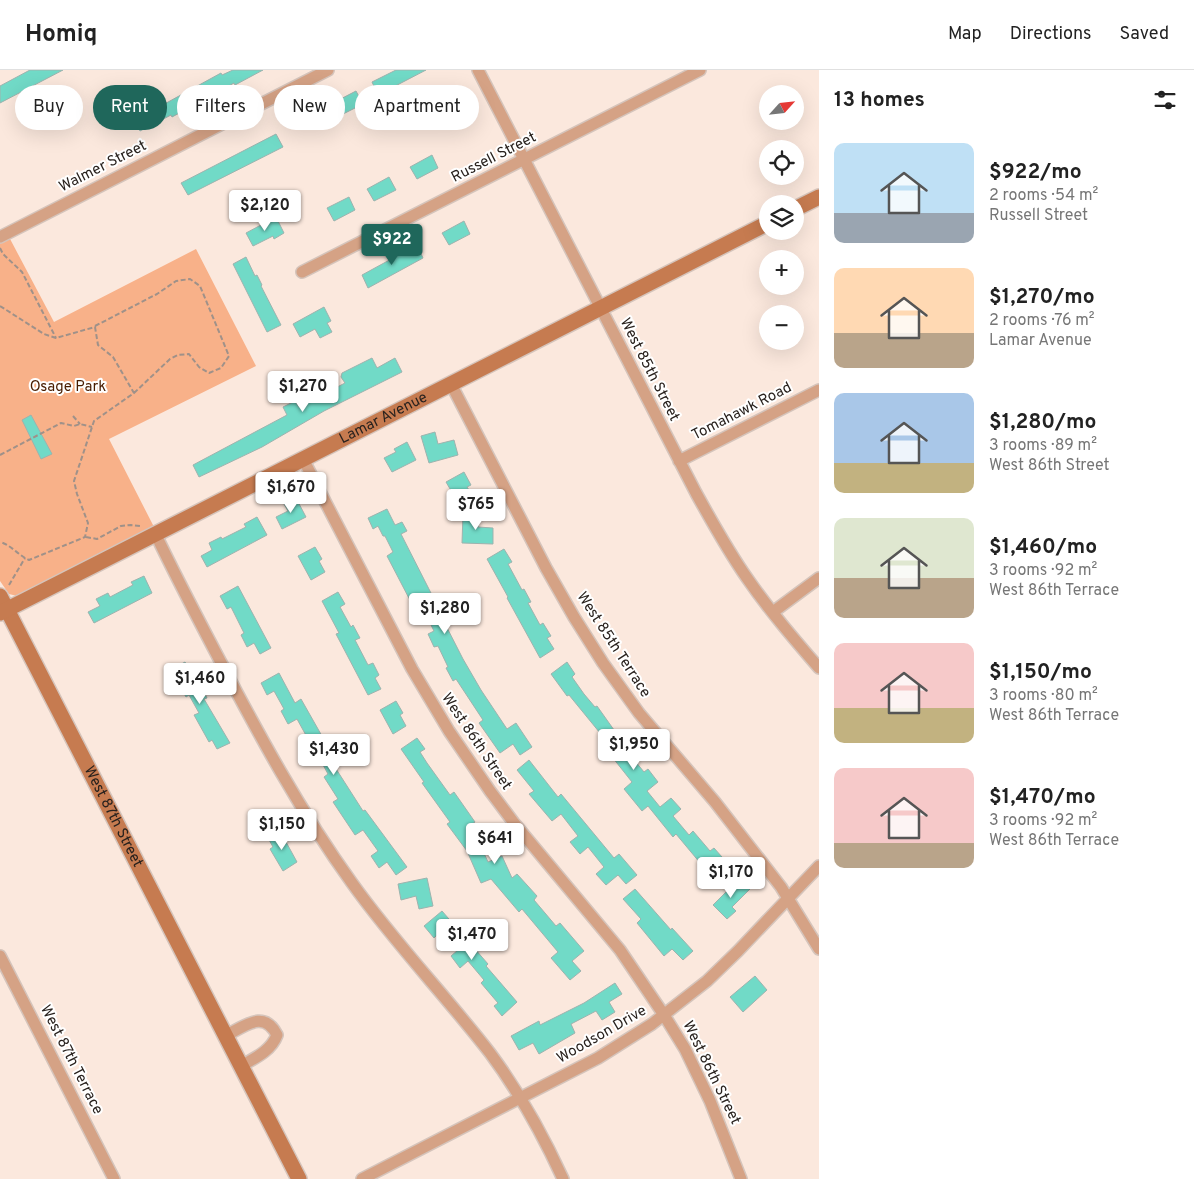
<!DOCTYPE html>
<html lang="en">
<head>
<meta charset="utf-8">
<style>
  :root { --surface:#fff; --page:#f6f6f6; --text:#222; --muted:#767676; --line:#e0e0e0; --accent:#1f675b }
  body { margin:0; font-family:Overpass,sans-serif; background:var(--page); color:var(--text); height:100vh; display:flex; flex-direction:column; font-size:19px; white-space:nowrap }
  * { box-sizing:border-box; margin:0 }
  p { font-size:16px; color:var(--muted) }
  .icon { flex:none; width:28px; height:28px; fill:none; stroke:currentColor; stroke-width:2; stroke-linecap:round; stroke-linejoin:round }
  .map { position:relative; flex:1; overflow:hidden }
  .side { display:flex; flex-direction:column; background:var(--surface); width:375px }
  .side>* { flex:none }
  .hud { position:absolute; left:15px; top:15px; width:475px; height:45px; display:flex; gap:10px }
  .needle { width:32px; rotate:63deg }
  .fabs { position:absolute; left:759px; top:15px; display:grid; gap:10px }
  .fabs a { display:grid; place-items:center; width:45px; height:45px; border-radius:50%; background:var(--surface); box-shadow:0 5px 20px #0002; font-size:25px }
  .price { position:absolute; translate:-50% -42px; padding:0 11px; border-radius:5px; background:#fff; color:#222; font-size:16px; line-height:32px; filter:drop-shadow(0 1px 2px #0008) }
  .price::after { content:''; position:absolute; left:50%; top:30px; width:15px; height:11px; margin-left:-8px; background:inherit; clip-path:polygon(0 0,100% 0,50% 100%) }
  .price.selected { background:var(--accent); color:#fff }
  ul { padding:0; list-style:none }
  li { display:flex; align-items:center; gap:15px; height:125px; padding:0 15px }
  li span { display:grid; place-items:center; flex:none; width:140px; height:100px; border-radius:10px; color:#555 }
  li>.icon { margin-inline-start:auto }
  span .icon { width:60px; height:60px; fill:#fffc; stroke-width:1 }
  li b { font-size:21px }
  h2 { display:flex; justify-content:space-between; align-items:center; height:60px; padding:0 15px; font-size:21px }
  .tag { padding:0 18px; border-radius:22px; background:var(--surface); box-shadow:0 5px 20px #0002; font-size:18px; line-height:45px }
  .tag.selected { background:var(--accent); color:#fff }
  header { display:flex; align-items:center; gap:30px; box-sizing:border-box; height:70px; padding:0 25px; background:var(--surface); border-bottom:1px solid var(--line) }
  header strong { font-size:24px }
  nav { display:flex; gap:28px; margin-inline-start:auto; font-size:18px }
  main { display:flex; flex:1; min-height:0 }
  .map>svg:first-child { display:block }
</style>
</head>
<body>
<header>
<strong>Homiq</strong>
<nav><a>Map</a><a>Directions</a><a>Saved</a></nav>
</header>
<main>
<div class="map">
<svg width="819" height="1109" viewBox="0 0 819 1109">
  <rect width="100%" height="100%" fill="#fbe8dd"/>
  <!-- green -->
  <path fill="#f8b189" d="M9 167 54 252 196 179 256 296 109 369 154 457 17 526 9 524 0 511V172Z"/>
  <!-- building -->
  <path fill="#71dac7" stroke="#9db3ae" d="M30 0H63L0 33V16Z
    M233 0H263L235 15 234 13 172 47 171 45 140 61 133 47 158 34 159 37 221 3 222 5Z
    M396 0H426L378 25 372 12Z
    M356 21 363 34 337 47 331 34Z
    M276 64 283 77 188 125 181 113Z
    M432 85 438 98 417 109 410 97Z
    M389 107 396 120 374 131 367 119Z
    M349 127 355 140 334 151 327 138Z
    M276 147 284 163 274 169 273 166 253 176 246 163Z
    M464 151 470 164 449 175 442 163Z
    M417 175 423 188 368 218 362 205Z
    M246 187 255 206 257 205 262 215 261 216 281 255 267 262 233 194Z
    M324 237 331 251 327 253 332 262 320 268 315 259 300 267 293 254Z
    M372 288 377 298 395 288 402 302 324 341 262 377 199 407 193 395 287 345 283 337 295 331 299 337 345 313 341 307 342 303Z
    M31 345 52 384 41 389 22 350Z
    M435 362 438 374 454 370 458 385 429 393 421 366Z
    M407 372 416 390 392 402 384 388 396 382 394 379Z
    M464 402 471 415 467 417 474 428 460 436 446 412Z
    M296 428 306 447 282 459 276 447 288 441 284 434Z
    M387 439 395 455 402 452 407 461 401 464 434 529 441 526 446 536 439 540 440 544 463 589 481 620 507 659 516 653 532 677 520 685 513 674 500 683 479 653 483 650 456 609 453 611 446 598 448 597 438 576 434 577 428 564 434 561 424 541H423L417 531 412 534 387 486 393 482 385 466H383L378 456 373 459 368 448Z
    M463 444 478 445V457L493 458V474L462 473Z
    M257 447 267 465 207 497 201 486 212 480 209 473 221 467 222 469 246 457 244 454Z
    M315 477 322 489 319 491 325 502 311 510 298 486Z
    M504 479 512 492 508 494 522 520 524 519 531 532 528 533 540 555 543 553 551 566 547 568 554 579 540 588 507 528 508 527 487 489Z
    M144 506 152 523 94 553 88 542 100 536 96 529 108 523 110 527 133 515 131 512Z
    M238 516 271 578 260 584 254 573 247 577 241 565 244 563 231 537 227 539 220 526Z
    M338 522 345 534 340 537 351 557 353 555 360 568 355 570 368 595 373 593 379 605 375 608 381 619 368 625 336 564 339 563 322 531Z
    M185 592 192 604 194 603 207 628 204 629 230 673 217 679 212 670 209 672 194 645 199 643 189 625 186 627 171 600Z
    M567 592 575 604 572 607 584 624 595 637 597 636 619 667 620 666 629 678 626 680 644 702 648 699 658 712 647 721 660 737 671 728 681 739 673 746 689 765 693 761 710 781 714 778 722 787 706 800 676 764 673 767 648 736 642 741 624 719 632 712 605 678 609 674 569 625 567 626 551 604Z
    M279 603 295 633 301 629 335 689 331 691 363 741 365 740 407 797 396 805 387 792 379 798 371 786 378 781 363 760 355 765 333 732 338 729 324 707 328 704 316 682 307 687 299 674 308 669 297 649 288 654 281 641 284 639 274 621 267 625 261 613Z
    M396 631 403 643 400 645 406 656 393 664 380 640Z
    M417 668 425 679 420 682 427 693 450 725 454 722 475 752 466 758 483 781 488 792 502 786 512 808 517 804 537 826 534 830 556 856 560 853 584 881 572 891 581 901 570 910 551 888 558 882 522 839 519 842 491 809 481 813 467 781 447 754 450 752 422 713 424 712 401 679Z
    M529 690 558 727 561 724 614 788 619 784 637 805 626 814 618 805 606 815 596 804 604 797 588 777 580 784 570 772 578 766 561 744 552 751 529 724 534 721 517 700Z
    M280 761 297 792 283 801 270 779 273 777 268 768Z
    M427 808 433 836 419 839 416 826 401 830 398 814Z
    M740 808 750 819 732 837 736 841 727 849 713 835Z
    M635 819 671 860 672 858 693 881 683 890 672 879 664 886 637 853 641 849 623 829Z
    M442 841 488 894 486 896 517 932 502 946 494 936 498 933 481 913 484 910 468 891 460 898 451 886 458 880 441 861 434 868 424 856Z
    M755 906 767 920 743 942 730 927Z
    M615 913 622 924 609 932 615 942 602 950 596 941 571 954 575 963 539 984 533 973 519 980 511 966 539 951 540 955 584 933Z"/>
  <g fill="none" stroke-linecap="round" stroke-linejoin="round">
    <defs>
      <path id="street" d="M478 0 696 423C712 452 728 481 747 508 769 540 794 569 819 598
        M0 167 328 0
        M302 202 700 0
        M451 314 546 498 574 547 603 593 639 643 715 732 781 817 819 879
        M303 389 412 599 449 661 490 721 514 753 620 880 664 945 685 979 710 1031 741 1109
        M679 391 819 320
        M156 465C175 505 196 545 217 585 258 663 300 741 352 813 394 872 445 925 490 983 519 1022 543 1065 563 1109
        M773 542 819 508
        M0 886 114 1109
        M225 966C245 956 264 939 277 965 271 981 255 988 241 996
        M362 1109 598 988 652 954 707 911 738 881 819 796"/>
      <g id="secondary">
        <path d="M795 139 819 127"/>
        <path id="s1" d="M0 526 299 1109"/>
        <path id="s2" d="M0 543 768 153"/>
      </g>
    </defs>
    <!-- street casing -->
    <use href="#street" stroke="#d5c4bb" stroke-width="14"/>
    <!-- secondary casing -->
    <use href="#secondary" stroke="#d5c4bb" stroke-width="18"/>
    <!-- path -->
    <path stroke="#9f9189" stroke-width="2" stroke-dasharray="5 2.5" stroke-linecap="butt" d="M0 178 3 184 22 202 56 268
      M0 236 44 264 56 268 95 257 98 275 113 287 134 323 94 351 74 411 77 424 88 453 85 467 29 490C18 485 11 475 0 472
      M95 256 157 224 176 211 190 209 200 216 229 286 221 298 209 303 199 297 189 284 178 285 170 289 134 323
      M73 346 80 354
      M0 385 61 353 74 356 80 354 92 357
      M86 467 97 469 121 456 131 455 140 456
      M9 515 25 488"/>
    <!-- street -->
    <use href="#street" stroke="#d5a285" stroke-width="11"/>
    <!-- secondary -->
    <use href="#secondary" stroke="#c67b50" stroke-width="15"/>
  </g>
  <g text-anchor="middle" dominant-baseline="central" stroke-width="4" stroke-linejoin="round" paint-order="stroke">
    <!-- street labels -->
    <g font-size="15" fill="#29221e" stroke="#fff">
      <text transform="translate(494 88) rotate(-27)">Russell Street</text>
      <text transform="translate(103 97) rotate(-27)">Walmer Street</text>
      <text transform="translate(649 300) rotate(63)">West 85th Street</text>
      <text transform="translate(742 342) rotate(-27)">Tomahawk Road</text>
      <text stroke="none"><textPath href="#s2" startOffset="430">Lamar Avenue</textPath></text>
      <text transform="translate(613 575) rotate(57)">West 85th Terrace</text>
      <text transform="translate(476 672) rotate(56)">West 86th Street</text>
      <text stroke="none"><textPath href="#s1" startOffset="248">West 87th Street</textPath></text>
      <text transform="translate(602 965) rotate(-30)">Woodson Drive</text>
      <text transform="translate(71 990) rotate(63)">West 87th Terrace</text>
      <text transform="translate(711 1003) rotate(64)">West 86th Street</text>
    </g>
    <!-- park labels -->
    <g font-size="15" fill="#481c00" stroke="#fff">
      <text x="68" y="317">Osage Park</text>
    </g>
  </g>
</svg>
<div class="fabs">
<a><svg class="needle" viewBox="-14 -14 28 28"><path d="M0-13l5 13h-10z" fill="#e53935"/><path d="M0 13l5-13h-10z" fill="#767676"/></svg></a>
<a><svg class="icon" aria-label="locate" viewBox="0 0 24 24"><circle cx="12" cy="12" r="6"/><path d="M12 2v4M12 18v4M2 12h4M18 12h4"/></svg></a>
<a><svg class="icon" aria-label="layers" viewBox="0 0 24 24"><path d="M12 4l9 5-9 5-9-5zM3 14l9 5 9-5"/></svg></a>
<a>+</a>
<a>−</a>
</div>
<b class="price" style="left:265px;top:162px">$2,120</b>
<b class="price selected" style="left:392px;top:196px">$922</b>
<b class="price" style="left:303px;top:343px">$1,270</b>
<b class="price" style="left:291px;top:444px">$1,670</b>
<b class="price" style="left:476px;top:461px">$765</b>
<b class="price" style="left:445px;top:565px">$1,280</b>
<b class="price" style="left:200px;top:635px">$1,460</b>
<b class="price" style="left:634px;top:701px">$1,950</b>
<b class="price" style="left:334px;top:706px">$1,430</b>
<b class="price" style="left:282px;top:781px">$1,150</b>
<b class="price" style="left:495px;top:795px">$641</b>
<b class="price" style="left:731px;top:829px">$1,170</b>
<b class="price" style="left:472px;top:891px">$1,470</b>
<div class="hud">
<a class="tag">Buy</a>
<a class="tag selected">Rent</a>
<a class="tag">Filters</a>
<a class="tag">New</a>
<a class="tag">Apartment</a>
</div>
</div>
<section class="side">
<h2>13 homes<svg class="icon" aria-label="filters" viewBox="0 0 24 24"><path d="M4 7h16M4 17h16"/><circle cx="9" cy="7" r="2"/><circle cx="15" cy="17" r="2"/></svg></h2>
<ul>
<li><span style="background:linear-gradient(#bfe0f5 70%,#9aa5b1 0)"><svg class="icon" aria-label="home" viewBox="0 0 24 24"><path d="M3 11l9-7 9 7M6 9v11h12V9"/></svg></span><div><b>$922/mo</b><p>2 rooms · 54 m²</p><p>Russell Street</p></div></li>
<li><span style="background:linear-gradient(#ffd9b3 65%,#b9a48a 0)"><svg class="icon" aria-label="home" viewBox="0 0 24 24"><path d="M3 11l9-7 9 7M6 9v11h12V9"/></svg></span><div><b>$1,270/mo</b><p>2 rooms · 76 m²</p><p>Lamar Avenue</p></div></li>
<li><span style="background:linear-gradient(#a9c7e8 70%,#c2b280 0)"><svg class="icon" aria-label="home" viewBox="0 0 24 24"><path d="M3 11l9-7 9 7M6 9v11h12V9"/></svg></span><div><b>$1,280/mo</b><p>3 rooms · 89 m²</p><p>West 86th Street</p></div></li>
<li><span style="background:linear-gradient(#dfe7d0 60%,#b9a48a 0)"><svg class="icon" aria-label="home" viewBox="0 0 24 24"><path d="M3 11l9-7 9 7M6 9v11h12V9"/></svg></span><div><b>$1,460/mo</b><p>3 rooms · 92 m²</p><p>West 86th Terrace</p></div></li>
<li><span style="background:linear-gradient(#f6c9c9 65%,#c2b280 0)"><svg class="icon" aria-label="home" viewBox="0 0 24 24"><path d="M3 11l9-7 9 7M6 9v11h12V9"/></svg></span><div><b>$1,150/mo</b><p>3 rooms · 80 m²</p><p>West 86th Terrace</p></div></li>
<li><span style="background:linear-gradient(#f6c9c9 75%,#b9a48a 0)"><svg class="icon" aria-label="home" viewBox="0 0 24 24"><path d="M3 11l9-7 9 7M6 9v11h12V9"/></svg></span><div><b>$1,470/mo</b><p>3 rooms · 92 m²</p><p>West 86th Terrace</p></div></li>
</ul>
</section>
</main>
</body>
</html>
